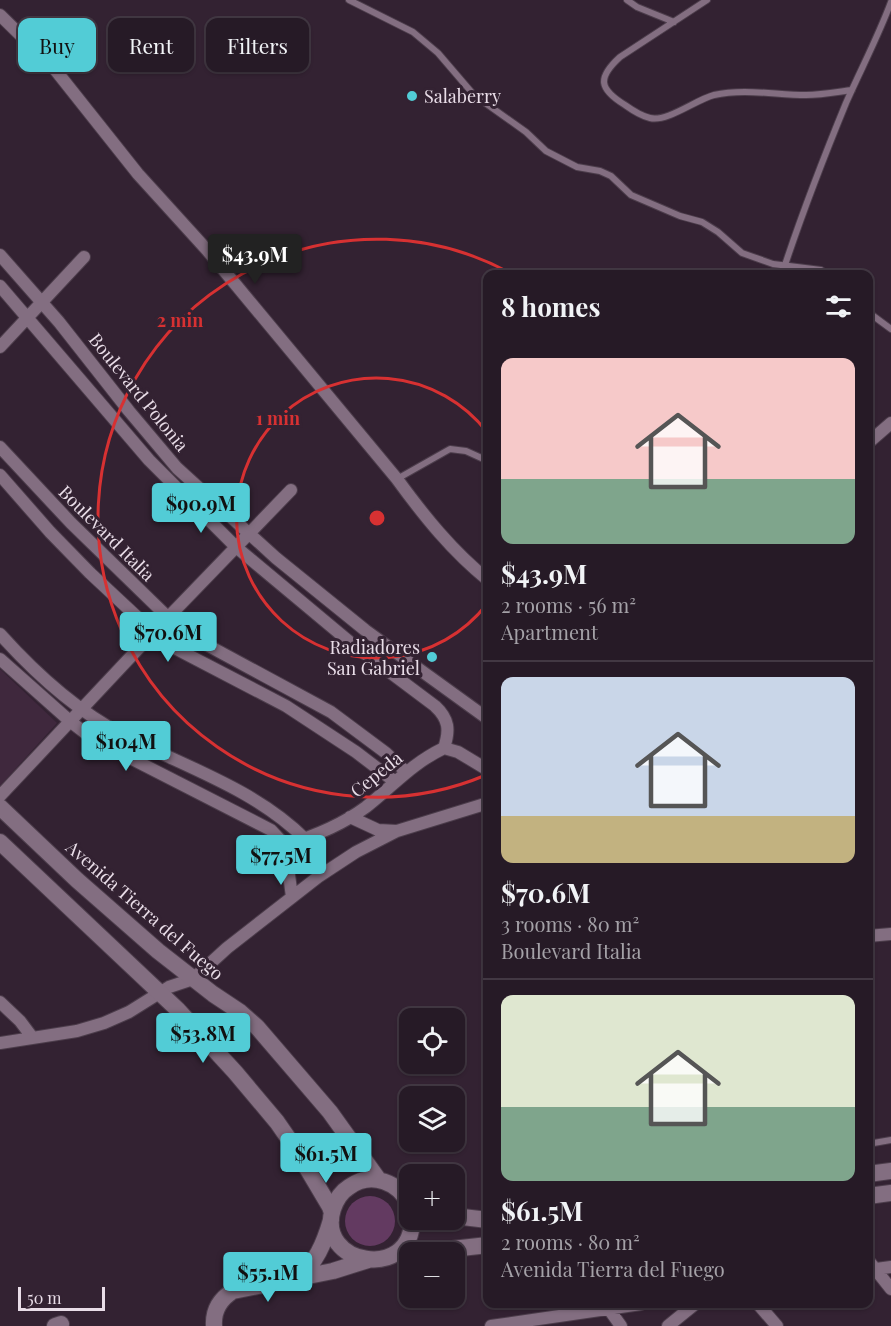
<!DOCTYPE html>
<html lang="en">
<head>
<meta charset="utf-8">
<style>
  :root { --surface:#261a26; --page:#322732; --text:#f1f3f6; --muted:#a4a1a7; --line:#423843; --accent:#52ccd6 }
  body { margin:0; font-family:"Playfair Display",serif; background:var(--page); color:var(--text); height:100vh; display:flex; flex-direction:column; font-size:22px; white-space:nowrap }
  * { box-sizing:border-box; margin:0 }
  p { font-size:20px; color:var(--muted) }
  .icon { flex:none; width:33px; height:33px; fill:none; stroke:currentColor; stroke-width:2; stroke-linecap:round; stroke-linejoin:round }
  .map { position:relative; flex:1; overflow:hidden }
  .details { position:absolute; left:483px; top:270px; width:390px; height:1038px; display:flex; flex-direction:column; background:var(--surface); border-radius:12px; box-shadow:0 2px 4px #0004,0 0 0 2px var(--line) }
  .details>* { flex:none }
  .top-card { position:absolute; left:18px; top:18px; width:375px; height:54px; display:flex; gap:12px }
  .controls { position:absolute; left:399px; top:1008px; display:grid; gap:12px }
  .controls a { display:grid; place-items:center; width:66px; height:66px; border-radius:12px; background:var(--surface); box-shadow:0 2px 4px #0004,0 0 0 2px var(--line); font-size:30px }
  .scale { position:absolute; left:18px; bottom:15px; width:87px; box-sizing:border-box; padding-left:6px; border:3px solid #e9dde8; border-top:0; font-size:16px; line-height:21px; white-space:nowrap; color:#e9dde8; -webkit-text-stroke:4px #332232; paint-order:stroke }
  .price { position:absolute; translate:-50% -51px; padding:0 14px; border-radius:6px; background:var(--accent); color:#111; font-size:20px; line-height:39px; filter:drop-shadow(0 2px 3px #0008) }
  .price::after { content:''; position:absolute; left:50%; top:36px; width:18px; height:14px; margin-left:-9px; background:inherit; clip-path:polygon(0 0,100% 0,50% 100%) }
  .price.active { background:#222; color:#fff }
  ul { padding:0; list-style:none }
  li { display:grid; align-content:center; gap:12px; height:318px; padding:0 18px }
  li+li { border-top:2px solid var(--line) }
  li span { display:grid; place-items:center; height:186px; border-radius:12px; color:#555 }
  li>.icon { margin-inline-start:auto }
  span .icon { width:108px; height:108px; fill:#fffc; stroke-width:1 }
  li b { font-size:26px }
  h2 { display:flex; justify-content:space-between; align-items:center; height:72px; padding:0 18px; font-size:26px }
  .chip { padding:0 21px; border-radius:12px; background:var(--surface); box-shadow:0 2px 4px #0004,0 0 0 2px var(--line); font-size:21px; line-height:54px }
  .chip.active { background:var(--accent); color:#111 }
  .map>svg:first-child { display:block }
</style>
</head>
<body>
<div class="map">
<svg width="891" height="1326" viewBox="0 0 891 1326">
  <rect width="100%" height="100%" fill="#332232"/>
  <!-- built -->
  <path fill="#3f283d" d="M0 669 57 723 0 786Z"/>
  <!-- green -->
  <path fill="#633a61" d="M345 1221a25 25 0 1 1 50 0a25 25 0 1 1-50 0Z"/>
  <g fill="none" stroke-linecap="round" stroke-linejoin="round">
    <defs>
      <path id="lane" d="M349 0 413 32 438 53 474 95 526 132 546 151 577 167 600 171 611 176 631 195 680 216 702 222 718 232 742 253 773 264 821 270 827 274
        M627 0 637 7 674 22
        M707 0 620 57C597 78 599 89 625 105 632 110 641 116 650 118 668 122 695 100 714 95 744 88 776 95 806 95 821 95 837 92 852 90
        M782 274C801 216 823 159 846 103 861 69 878 37 891 2
        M868 312 891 329
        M397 479 450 449 466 451 488 461
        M868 1144 891 1140"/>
      <path id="street" d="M0 15 53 67 138 174 207 250 397 479C424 516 452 551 488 580
        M0 255 59 322 129 411 177 468 276 558 365 630 488 719
        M0 286 149 460 236 547 351 643 435 706C449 719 450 730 444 748
        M0 347 84 257
        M868 443 891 423
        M0 447 71 523 183 632 331 712 386 753 406 772
        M0 475 50 532 90 573 165 643 286 706 356 752 394 781
        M0 634C35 673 77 711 123 735 185 767 255 789 305 839
        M0 659 71 722 93 739 271 830 285 845 292 897
        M0 796 153 633 291 490
        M350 817 378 830 397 831 488 803
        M285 845C312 837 343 824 366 807 394 785 411 764 444 748L458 752 488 770
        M868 936 891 934
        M0 1002 20 1021 32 1037
        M0 1043 77 1031 104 1023 129 1012 169 987 193 979 227 948 318 877 356 852 397 831
        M868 1260 891 1289
        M869 1270 891 1267
        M758 1304 777 1326
        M606 1305 621 1326
        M491 1326 641 1304
        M668 1326 695 1304"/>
      <path id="secondary" d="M0 807 77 880 158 951 213 994 240 1012 257 1027 330 1112 378 1179
        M0 842 177 1009 235 1072 277 1122 295 1148 330 1207 332 1213
        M868 1174 891 1171
        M868 1196 891 1193
        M410 1206C400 1182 371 1171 349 1187 341 1192 336 1200 333 1209 315 1265 412 1282 412 1220
        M454 1216 488 1220
        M425 1252 488 1245
        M298 1279C316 1262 324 1244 331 1220
        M55 1326 61 1324
        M214 1326C213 1310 220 1299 233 1291L333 1271 368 1260"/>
    </defs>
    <!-- lane casing -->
    <use href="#lane" stroke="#4c3d4b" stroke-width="8"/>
    <!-- street casing -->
    <use href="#street" stroke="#4c3d4b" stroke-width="14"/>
    <!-- secondary casing -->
    <use href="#secondary" stroke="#4c3d4b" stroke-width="18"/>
    <!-- lane -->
    <use href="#lane" stroke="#836e81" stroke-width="6"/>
    <!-- street -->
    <use href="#street" stroke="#836e81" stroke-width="12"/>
    <!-- secondary -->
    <use href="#secondary" stroke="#836e81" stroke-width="16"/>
  </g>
  <!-- distance rings -->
  <g fill="none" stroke="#d73132" stroke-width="3">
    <path d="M487 604A140 140 0 1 1 487 432"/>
    <path d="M486 775A279 279 0 1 1 512 274"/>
  </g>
  <!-- markers -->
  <g fill="#52ccd6" stroke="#332232" stroke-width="2">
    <circle cx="412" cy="96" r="6"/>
    <circle cx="432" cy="657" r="6"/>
  </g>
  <g text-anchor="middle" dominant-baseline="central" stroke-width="6" stroke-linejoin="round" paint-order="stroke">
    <!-- poi labels -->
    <g font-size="18" fill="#e9dde8" stroke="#332232" text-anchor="start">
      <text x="424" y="96">Salaberry</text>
      <text x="420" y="647" text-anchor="end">Radiadores<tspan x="420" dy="21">San Gabriel</tspan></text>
    </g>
    <!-- street labels -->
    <g font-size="18" fill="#e9dde8" stroke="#332232">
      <text transform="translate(139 392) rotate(51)">Boulevard Polonia</text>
      <text transform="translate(107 533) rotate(45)">Boulevard Italia</text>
      <text transform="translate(376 774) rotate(-39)">Cepeda</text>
      <text transform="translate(145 910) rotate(41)">Avenida Tierra del Fuego</text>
    </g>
  </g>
  <circle cx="377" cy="518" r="9" fill="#d73132" stroke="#332232" stroke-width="3"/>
  <g font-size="18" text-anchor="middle" font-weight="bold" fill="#d73132" stroke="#332232" stroke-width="6" stroke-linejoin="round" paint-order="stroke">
    <text x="180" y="327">2 min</text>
    <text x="278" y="425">1 min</text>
  </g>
</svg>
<div class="controls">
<a><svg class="icon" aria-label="locate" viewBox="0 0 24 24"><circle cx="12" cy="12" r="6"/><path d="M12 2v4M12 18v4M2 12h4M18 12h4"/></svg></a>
<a><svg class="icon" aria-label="layers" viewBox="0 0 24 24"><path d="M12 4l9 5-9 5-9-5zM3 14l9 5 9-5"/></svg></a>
<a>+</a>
<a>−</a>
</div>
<div class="scale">50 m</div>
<b class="price active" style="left:255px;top:285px">$43.9M</b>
<b class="price" style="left:201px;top:534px">$90.9M</b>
<b class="price" style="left:168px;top:663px">$70.6M</b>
<b class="price" style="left:126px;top:772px">$104M</b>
<b class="price" style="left:281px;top:886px">$77.5M</b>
<b class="price" style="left:203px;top:1064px">$53.8M</b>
<b class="price" style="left:326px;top:1184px">$61.5M</b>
<b class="price" style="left:268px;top:1303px">$55.1M</b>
<div class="top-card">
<a class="chip active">Buy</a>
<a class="chip">Rent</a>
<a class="chip">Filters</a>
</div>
<section class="details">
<h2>8 homes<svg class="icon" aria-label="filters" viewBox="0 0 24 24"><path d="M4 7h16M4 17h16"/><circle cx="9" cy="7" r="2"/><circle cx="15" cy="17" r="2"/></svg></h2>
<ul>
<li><span style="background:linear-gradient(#f6c9c9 65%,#7fa58c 0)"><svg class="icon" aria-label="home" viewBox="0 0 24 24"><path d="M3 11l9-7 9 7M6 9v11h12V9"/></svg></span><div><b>$43.9M</b><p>2 rooms · 56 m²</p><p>Apartment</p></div></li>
<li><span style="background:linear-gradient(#c9d6e8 75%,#c2b280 0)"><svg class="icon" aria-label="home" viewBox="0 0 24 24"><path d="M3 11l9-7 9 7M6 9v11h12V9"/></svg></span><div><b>$70.6M</b><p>3 rooms · 80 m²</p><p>Boulevard Italia</p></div></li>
<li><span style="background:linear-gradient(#dfe7d0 60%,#7fa58c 0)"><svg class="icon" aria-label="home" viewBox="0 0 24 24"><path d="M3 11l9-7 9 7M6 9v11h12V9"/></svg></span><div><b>$61.5M</b><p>2 rooms · 80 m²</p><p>Avenida Tierra del Fuego</p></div></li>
</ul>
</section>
</div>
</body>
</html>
